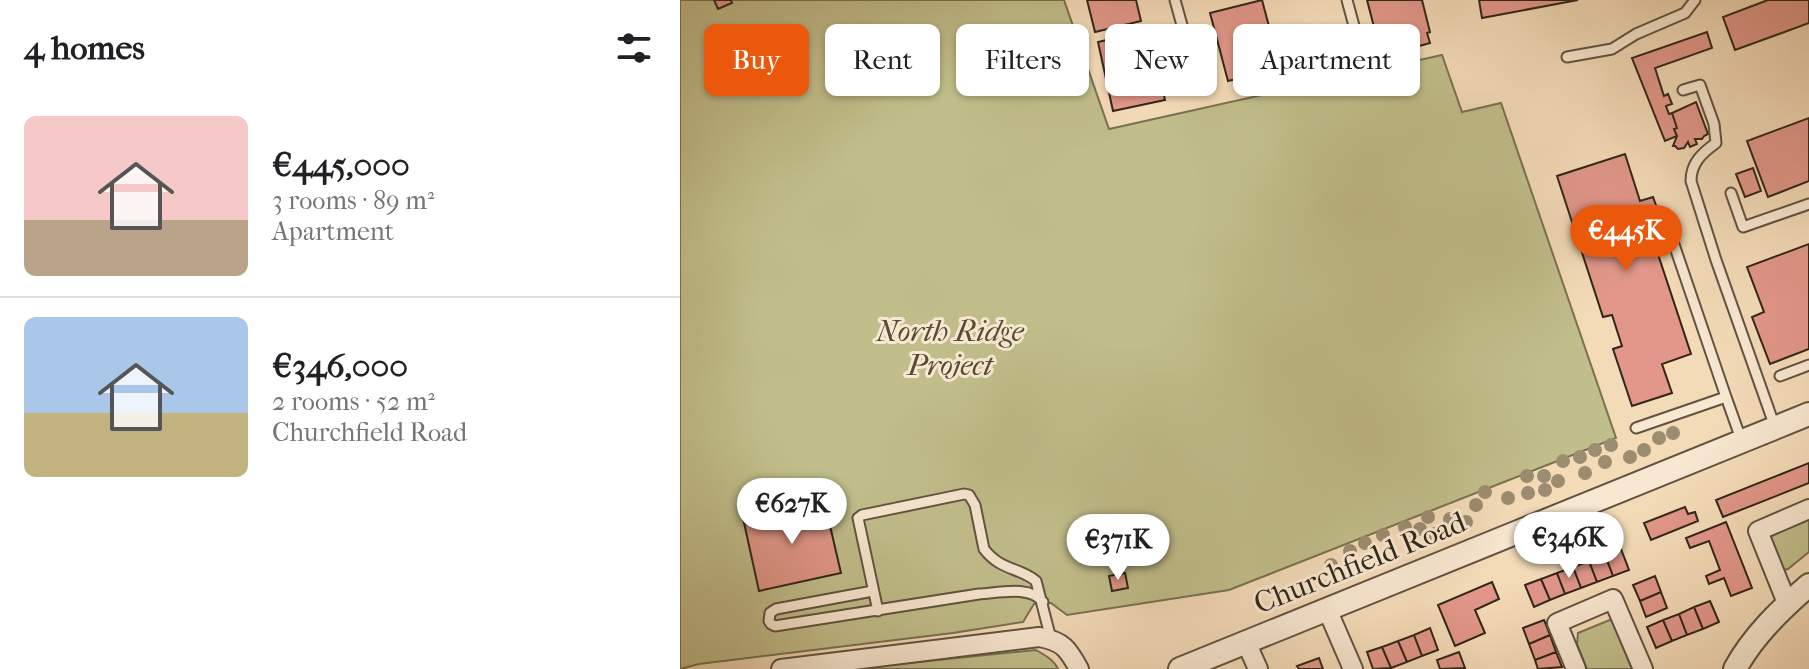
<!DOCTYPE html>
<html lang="en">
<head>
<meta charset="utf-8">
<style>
  :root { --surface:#fff; --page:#f6f6f6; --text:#202124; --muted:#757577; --line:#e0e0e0; --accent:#ea580c }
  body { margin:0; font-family:"IM FELL French Canon",serif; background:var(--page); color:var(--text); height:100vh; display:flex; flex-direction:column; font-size:30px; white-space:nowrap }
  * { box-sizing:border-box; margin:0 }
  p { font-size:26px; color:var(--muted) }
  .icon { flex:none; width:44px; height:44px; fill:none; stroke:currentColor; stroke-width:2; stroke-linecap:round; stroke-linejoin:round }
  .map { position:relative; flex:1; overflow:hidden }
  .side { display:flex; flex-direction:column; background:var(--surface); width:680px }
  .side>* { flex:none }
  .banner { position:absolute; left:24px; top:24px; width:760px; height:72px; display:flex; gap:16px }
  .price { position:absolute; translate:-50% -68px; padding:0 18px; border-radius:28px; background:#fff; color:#222; font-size:26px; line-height:52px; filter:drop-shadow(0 2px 4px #0008) }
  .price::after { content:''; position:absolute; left:50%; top:48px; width:24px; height:18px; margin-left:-12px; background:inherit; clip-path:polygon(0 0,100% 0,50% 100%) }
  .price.on { background:var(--accent); color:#fff }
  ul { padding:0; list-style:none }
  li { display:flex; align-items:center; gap:24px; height:200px; padding:0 24px }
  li+li { border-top:2px solid var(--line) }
  li span { display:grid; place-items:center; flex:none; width:224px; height:160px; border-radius:12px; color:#555 }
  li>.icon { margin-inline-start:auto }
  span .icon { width:96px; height:96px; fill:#fffc; stroke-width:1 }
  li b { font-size:34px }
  h2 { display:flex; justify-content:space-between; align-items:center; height:96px; padding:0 24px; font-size:34px }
  .chip { padding:0 28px; border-radius:12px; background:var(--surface); box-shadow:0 2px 6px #0004; font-size:28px; line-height:72px }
  .chip.on { background:var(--accent); color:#fff }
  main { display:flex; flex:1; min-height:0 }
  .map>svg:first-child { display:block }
</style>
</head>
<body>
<main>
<section class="side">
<h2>4 homes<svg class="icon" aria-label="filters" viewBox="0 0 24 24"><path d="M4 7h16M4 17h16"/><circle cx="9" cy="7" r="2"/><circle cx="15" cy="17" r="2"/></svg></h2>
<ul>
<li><span style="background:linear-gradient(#f6c9c9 65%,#b9a48a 0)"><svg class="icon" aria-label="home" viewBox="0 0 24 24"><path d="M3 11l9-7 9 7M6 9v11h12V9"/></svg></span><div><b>€445,000</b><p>3 rooms · 89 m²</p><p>Apartment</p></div></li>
<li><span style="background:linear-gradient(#a9c7e8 60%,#c2b280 0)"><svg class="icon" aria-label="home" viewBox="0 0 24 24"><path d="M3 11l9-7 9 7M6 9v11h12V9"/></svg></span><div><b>€346,000</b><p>2 rooms · 52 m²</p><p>Churchfield Road</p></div></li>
</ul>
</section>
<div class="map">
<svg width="1129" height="669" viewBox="0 0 1129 669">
  <rect width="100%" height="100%" fill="#f4dbb8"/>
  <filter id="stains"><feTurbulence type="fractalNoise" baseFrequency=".0025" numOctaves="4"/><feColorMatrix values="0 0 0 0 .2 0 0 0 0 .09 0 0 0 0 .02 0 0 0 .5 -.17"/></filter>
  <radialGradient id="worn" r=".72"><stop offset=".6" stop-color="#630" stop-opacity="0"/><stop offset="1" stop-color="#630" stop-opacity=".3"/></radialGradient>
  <!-- green -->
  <path fill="#c1be8b" stroke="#787252" stroke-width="2" d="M0 0H384L429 129 762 55 782 112 821 103 936 438 549 590 387 615 371 603 354 604 343 622 273 633 19 664 0 669Z
    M1129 517V552L1108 569 1103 570 1090 539 1094 533Z
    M932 619 952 669H907L897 644 898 633Z
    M356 650C365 655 374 660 378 669H169Z"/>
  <!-- building -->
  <path fill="#e2978a" stroke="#302619" stroke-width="2" d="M34 0H51L52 3 38 9Z
    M407 0H456L461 21 415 32Z
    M582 0 600 68 548 81 530 13Z
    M687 0H742L750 32 747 33 750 43 732 48 729 38 699 46Z
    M799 0H898L802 18Z
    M1088 0H1129V23L1055 50 1043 17Z
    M470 30 485 100 433 111 418 42Z
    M1027 32 1032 48 975 68 984 96 988 94 992 104 986 106 989 114 992 113 997 128 994 129 997 136 985 141 952 58Z
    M1016 102 1028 134 1024 136 1022 139H1015L1017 144 1010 147 1008 142 1004 148 998 149 995 146H993L997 136 994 129 997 128 992 113Z
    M1129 118V181L1088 197 1067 141Z
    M945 154 960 201 973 197 977 208 964 212 1011 354 982 364 992 393 952 406 933 349 942 346 932 315 923 317 877 176Z
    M1073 168 1081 191 1065 197 1056 174Z
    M1129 244V349L1090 364 1072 317 1084 312 1067 267Z
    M1129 463V483L1043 517 1036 500Z
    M144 500 161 573 79 591 63 518Z
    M1005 507 1008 514 1015 512 1018 521 971 540 964 523Z
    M1046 522 1072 588 1051 596 1044 578 1029 584 1026 576 1040 570 1029 541 1010 548 1006 538Z
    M941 549 949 570 933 576 925 555Z
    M925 555 933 576 917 582 909 561Z
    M909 561 917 582 901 588 893 567Z
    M893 567 901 588 885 594 877 573Z
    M445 573 448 588 432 591 429 576Z
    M877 573 885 594 870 600 861 579Z
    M975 576 981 592 960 601 953 585Z
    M861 579 870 600 854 607 845 585Z
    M812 582 819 599 795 610 805 633 775 646 758 605Z
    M981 592 987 608 966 617 960 601Z
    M1030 601 1039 622 1023 629 1014 607Z
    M1014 607 1023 629 1007 635 999 614Z
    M999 614 1007 635 992 641 983 620Z
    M864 620 870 635 849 644 843 628Z
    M983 620 992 641 976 648 967 627Z
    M750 628 758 650 742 656 734 635Z
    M734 635 742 656 727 662 718 641Z
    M870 635 876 652 855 660 849 644Z
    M718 641 727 662 711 668 702 647Z
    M702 647 711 668 693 669 687 652Z
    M779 652 785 668 760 669 757 660Z
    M876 652 882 667 858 669 855 660Z
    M639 658 643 669H619L617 666Z"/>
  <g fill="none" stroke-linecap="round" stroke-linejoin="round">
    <defs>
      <path id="service" d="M495 0 518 83
        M667 0 680 48
        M887 57 932 49 956 34 1005 13 1015 0
        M1003 90 1020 85 1034 124 1036 143C1022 153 1011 163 1011 181L1036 260 1095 427
        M1051 193 1063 227 1129 204
        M1100 376 1129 365
        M1046 397 1061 439
        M956 428 1046 397 985 218
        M193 591 96 609 90 613 89 621 91 624 95 626 299 594C318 593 350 585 363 602
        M198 611 178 518 182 515 284 494 289 495 295 505 304 549C321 571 339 567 356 581L371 639"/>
      <path id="minor" d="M1107 603 1078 531 1129 509
        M647 609 673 669
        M566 642 578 669
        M101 669 359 637C383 641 388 649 399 669
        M896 669 877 623 933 599 963 669"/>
      <path id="tertiary" d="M500 669 1129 414
        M1055 669C1073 636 1101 609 1129 585"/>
    </defs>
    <!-- service casing -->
    <use href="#service" stroke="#615341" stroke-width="13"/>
    <!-- minor casing -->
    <use href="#minor" stroke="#615341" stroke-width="22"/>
    <!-- tertiary casing -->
    <use href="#tertiary" stroke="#615341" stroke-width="26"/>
    <!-- service -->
    <use href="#service" stroke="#f8e8d1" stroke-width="9"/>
    <!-- minor -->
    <use href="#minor" stroke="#f8e8d1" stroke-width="18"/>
    <!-- tertiary -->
    <use href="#tertiary" stroke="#f8e8d1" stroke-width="22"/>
  </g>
  <!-- trees -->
  <g fill="#9c8c70">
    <circle cx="993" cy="433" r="7"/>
    <circle cx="979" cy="438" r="7"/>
    <circle cx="931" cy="445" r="7"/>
    <circle cx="915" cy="450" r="7"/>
    <circle cx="964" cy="450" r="7"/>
    <circle cx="900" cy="457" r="7"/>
    <circle cx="950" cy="457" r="7"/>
    <circle cx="883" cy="461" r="7"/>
    <circle cx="925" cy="462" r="7"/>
    <circle cx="905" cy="473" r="7"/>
    <circle cx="847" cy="476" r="7"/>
    <circle cx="864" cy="476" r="7"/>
    <circle cx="878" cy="481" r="7"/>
    <circle cx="865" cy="490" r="7"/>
    <circle cx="805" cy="492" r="7"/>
    <circle cx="848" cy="493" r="7"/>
    <circle cx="828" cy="498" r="7"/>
    <circle cx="796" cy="505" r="7"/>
    <circle cx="748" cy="517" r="7"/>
    <circle cx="770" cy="519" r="7"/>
    <circle cx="786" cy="522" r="7"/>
    <circle cx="725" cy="527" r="7"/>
    <circle cx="740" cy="529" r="7"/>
    <circle cx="755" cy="534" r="7"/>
    <circle cx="703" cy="535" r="7"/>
    <circle cx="730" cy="542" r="7"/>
    <circle cx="685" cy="543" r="7"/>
    <circle cx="670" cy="551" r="7"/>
    <circle cx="651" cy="565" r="7"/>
  </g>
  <g text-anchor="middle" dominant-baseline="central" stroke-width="6" stroke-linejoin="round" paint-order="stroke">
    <!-- park labels -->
    <g font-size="30" font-style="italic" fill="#544c36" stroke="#f8e8d1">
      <text x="270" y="331">North Ridge<tspan x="270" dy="34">Project</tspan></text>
    </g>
    <!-- street labels -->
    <g font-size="30" fill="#302619" stroke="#f8e8d1">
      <text transform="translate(680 563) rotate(-22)">Churchfield Road</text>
    </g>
  </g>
  <rect width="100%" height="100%" filter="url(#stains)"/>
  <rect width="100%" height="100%" fill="url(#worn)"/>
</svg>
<b class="price on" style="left:946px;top:273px">€445K</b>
<b class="price" style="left:112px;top:546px">€627K</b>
<b class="price" style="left:889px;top:580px">€346K</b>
<b class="price" style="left:438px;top:582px">€371K</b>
<div class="banner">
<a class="chip on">Buy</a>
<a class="chip">Rent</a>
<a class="chip">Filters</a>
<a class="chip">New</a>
<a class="chip">Apartment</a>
</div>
</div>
</main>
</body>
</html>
